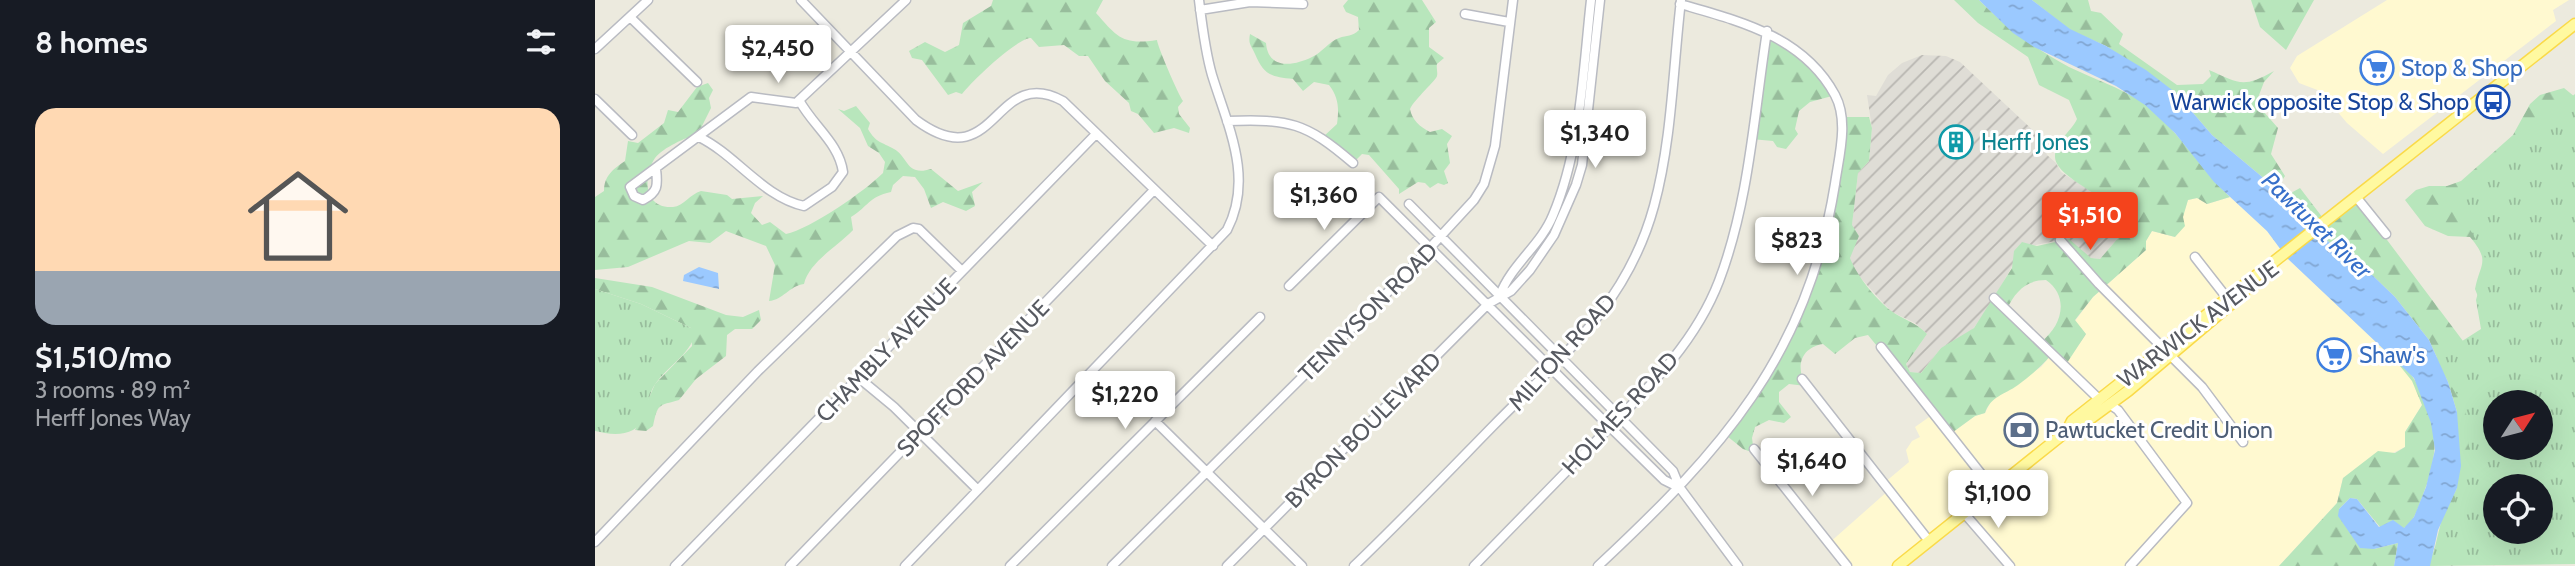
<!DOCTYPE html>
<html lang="en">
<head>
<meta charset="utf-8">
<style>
  :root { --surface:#171b24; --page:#242831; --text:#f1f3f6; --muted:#9ea1a6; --accent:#f4431c }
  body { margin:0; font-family:Cabin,sans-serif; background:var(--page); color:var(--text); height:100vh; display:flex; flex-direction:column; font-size:26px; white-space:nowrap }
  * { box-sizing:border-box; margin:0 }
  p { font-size:23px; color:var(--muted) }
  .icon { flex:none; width:38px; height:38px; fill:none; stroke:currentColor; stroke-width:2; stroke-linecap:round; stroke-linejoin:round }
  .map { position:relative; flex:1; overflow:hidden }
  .side { display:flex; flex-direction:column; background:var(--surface); width:595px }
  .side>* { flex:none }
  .needle { width:46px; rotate:54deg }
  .tools { position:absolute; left:1888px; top:390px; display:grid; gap:14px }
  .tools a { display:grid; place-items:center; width:70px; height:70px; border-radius:50%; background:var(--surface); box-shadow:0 7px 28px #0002; font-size:35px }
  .price { position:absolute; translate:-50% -60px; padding:0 16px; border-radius:7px; background:#fff; color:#222; font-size:23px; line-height:46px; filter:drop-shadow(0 2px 4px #0008) }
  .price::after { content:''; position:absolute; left:50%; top:42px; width:21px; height:16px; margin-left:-10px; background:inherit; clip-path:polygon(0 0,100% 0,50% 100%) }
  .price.selected { background:var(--accent); color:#fff }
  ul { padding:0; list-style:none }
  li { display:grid; align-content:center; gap:14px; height:371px; padding:0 35px }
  li span { display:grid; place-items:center; height:217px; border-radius:21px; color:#555 }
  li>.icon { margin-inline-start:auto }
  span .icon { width:126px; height:126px; fill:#fffc; stroke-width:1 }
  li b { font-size:30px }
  h2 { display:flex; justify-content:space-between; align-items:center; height:84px; padding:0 35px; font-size:30px }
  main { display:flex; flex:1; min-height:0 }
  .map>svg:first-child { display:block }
</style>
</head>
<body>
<main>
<section class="side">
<h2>8 homes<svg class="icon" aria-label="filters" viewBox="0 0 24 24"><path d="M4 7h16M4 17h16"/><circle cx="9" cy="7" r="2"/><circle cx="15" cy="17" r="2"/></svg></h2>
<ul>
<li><span style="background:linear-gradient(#ffd9b3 75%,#9aa5b1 0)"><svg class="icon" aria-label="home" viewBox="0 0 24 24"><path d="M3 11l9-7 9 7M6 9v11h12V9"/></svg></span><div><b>$1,510/mo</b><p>3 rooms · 89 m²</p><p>Herff Jones Way</p></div></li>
</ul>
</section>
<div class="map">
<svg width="1980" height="566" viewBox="0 0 1980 566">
  <defs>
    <pattern id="industrial-furrows" width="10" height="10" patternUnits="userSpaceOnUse" patternTransform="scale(1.75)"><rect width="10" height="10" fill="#dfddd6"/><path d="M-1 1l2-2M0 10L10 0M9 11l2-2" fill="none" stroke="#b8b6b1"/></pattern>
    <pattern id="forest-firs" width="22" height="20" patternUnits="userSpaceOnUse" patternTransform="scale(1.75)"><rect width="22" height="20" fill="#b8e6bc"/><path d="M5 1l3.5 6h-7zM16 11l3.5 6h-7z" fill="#98bd9c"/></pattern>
    <pattern id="park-tufts" width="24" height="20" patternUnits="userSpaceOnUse" patternTransform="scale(1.75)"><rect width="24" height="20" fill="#b8e6bc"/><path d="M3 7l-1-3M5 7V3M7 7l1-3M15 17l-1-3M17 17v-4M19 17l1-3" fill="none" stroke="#98bd9c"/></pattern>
    <pattern id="water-ripples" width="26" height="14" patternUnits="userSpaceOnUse" patternTransform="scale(1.75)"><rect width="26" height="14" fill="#9bc9ff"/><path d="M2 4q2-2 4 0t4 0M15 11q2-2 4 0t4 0" fill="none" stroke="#81a6d2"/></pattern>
  </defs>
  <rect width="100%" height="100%" fill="#eceade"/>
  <!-- commercial -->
  <path fill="#fff9d0" d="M1792 0H1974L1958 10 1961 21 1788 154 1752 123 1725 91 1704 83 1695 68 1702 56Z
    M1635 197 1672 231 1692 258 1796 356 1818 381 1827 405 1810 432V447L1748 478 1742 503 1684 566H1416L1372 514 1304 566H1251L1233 544 1294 490 1289 483 1314 462 1311 450 1317 441 1325 437 1320 427 1337 415 1354 435 1380 416 1390 413 1396 401 1446 367 1456 355 1470 365 1491 334 1480 321 1498 297 1551 250V241L1557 231 1580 237 1593 200 1602 198 1612 204Z"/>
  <!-- industrial -->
  <path fill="url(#industrial-furrows)" d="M1327 55 1351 56 1365 62 1444 136 1452 155 1461 163 1466 172 1502 195 1529 221 1530 230 1505 259 1496 258 1460 241 1436 246 1420 261 1396 304 1375 333 1346 348 1326 373 1315 372 1311 364 1332 334 1320 323 1297 312 1288 303 1256 267 1254 250 1263 173 1274 161 1277 128 1272 95 1281 96 1293 75 1307 63Z"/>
  <!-- forest -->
  <path fill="url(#forest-firs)" fill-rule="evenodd" d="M398 0H508L501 13C523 38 528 45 562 40 562 45 583 94 588 101L583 107 584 114 595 128 594 133 579 128 559 133 543 114 536 111 534 103 510 81 493 56H484L469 45 444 47 436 38C422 38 377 81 367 94L361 92 353 95 327 60 317 58 314 51 330 42 350 52 364 45 368 23 396 6Z
    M753 0H827L841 22 834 28V47L849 58 842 64C841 68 843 72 842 76 842 79 819 100 815 109 817 120 825 127 835 132L847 129 857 136 852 144 855 163 849 171 853 183 849 185 843 183 835 188 830 183 823 182 804 194V189L774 155 767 154 758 163 728 137 742 124C744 109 744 98 734 85L719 82 708 91 698 79C676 77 669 75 660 54 656 45 653 44 655 34L671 43C673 70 699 66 717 57 728 52 733 42 744 38 752 35 757 37 764 30L763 17 751 12 748 6Z
    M1359 0H1384C1412 28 1439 48 1474 67 1499 79 1524 87 1547 102 1582 127 1603 167 1635 197L1612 204 1602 198 1593 200 1588 217 1590 226 1580 237 1557 231 1551 241V250L1498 297 1480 320 1491 334 1470 366 1456 355C1446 367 1435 376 1423 385 1409 395 1396 396 1390 413L1380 416 1354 435 1273 335 1260 338 1240 354 1228 344C1204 348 1201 369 1211 386L1194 384 1184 392V402L1196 417 1189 423 1174 420 1160 427 1157 438 1159 453 1148 449 1132 436 1160 398 1225 259 1249 117H1274L1277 128 1274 161 1263 173 1257 225 1264 236 1255 258C1262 276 1280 298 1295 310 1308 320 1321 322 1332 334L1311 364 1315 372 1326 373 1346 348 1379 328 1417 268 1419 251 1427 242 1442 246 1474 239 1496 258 1505 259 1530 230C1527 198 1461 181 1460 157 1460 141 1476 132 1482 119L1474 100 1444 85 1433 57 1383 23ZM1451 280C1475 297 1467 326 1446 342L1412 309C1420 292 1431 280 1451 280Z
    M1437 0H1493L1496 11 1506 13 1528 34 1524 44 1582 85 1608 84 1616 76 1614 70C1644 83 1647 89 1679 71L1669 82 1661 103 1683 128 1676 154 1690 176 1686 182 1694 194 1705 188 1731 222 1762 200 1868 341 1889 342V312L1880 289C1885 263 1896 262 1875 237L1853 236 1830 226 1810 200 1821 190 1834 186H1852L1866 181 1918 135 1935 104 1945 95 1969 88 1980 97V564L1838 555 1847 518 1862 488V412L1853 382 1834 340 1800 297 1773 271 1740 248 1672 181 1617 135 1581 93 1511 46 1475 30ZM1900 402H1946V448H1900ZM1900 486H1946V532H1900Z
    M1656 0H1719L1691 50 1665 27Z
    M1173 32 1226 75 1237 96 1215 102 1204 111 1200 129 1203 134 1191 149 1182 147 1178 141 1156 139Z
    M113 83 118 90 114 98 116 108 103 134C90 138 69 147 60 158 48 176 48 209 78 207 89 206 95 194 106 191L132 195 137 199 168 196 160 203 156 213 167 225 175 222 191 234C215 229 270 191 288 173L290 162 284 153 273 146 265 128 243 109 249 111 261 106 275 123 273 129C281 143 287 142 299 149 313 156 311 177 336 169L363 191 388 182 377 192 380 206 371 211 348 202 336 208 329 189 320 177 308 176 298 185 296 192C273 197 274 206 256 217L258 230C243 246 214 262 209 284 194 286 188 300 174 301L180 265 171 246 131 231 115 243 94 241 33 267 0 270V197L9 191C9 176 18 169 30 161L33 141 43 143 69 123 73 110 83 112 102 87Z
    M0 278 57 287 131 315 148 317 164 310 166 320 157 329H140L132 335 131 356 101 379 84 400C63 406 63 403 58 426L51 431 40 430 60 384 97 346 96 328 46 304 0 289Z
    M1797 356C1823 372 1843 421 1839 453 1837 469 1832 485 1826 500 1822 510 1819 522 1809 528L1785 527 1762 499 1755 498 1744 509 1779 549 1803 543 1799 566H1684L1742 503 1748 478 1783 451 1800 453 1810 447V432L1827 405 1817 381Z"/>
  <!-- park -->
  <path fill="url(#park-tufts)" fill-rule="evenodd" d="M1980 94V564L1832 566C1851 525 1888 450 1868 405 1860 389 1848 374 1839 359L1886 329 1881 300 1892 259 1865 212 1870 184ZM1900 402H1946V448H1900ZM1900 486H1946V532H1900Z
    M0 289 46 304 96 328 100 334C95 355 71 367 59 386 52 397 51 423 38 430 27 436 12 434 0 431Z"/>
  <!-- water -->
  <path fill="url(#water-ripples)" d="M1384 0H1437L1475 29 1511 46 1551 70 1581 93 1617 135 1672 181 1740 248 1773 271 1800 297 1834 340 1853 382 1862 412 1866 466 1862 488 1843 530 1835 566H1799L1803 543 1779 549 1765 548 1743 516 1744 509 1755 498 1762 499 1784 527 1798 520 1809 528 1819 517 1831 487 1840 450 1836 423 1819 378 1692 258 1672 231 1619 182 1580 133 1550 105 1521 86 1439 47 1418 33Z
    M104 267 123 273 124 289 88 281 89 275Z"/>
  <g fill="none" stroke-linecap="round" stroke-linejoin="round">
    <defs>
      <path id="minor" d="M206 0 321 120C402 180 398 63 468 101L618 246
        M605 10 655 2 708 4
        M870 14 914 22
        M35 17 102 82
        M0 49 53 0
        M0 99 37 135
        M632 121C695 119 710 122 758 163
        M104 137C141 155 168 197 209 206L237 187 248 172C244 143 218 126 204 100
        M61 169C63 186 63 192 48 200L39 196 35 187 156 97 201 103 311 0
        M1762 198 1791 234
        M814 204 1078 471 1085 488 1143 566
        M1465 240 1504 284 1607 387 1648 442
        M1600 257 1632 298
        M694 286 784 197 1015 427 1069 480 1085 488
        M905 295C916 265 946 245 958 215 986 149 988 71 996 0
        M1399 298 1505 400
        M1286 347 1398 489
        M264 378 299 407 383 490
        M1207 379 1334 541
        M1514 404 1523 410 1592 503 1535 566
        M560 421 707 566
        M1159 449 1252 566
        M1369 513 1415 566
        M0 542 163 371 302 236 318 228 324 229 367 271
        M80 566 501 134
        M195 566 559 190
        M310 566 632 230C659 178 633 127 617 75 610 51 607 24 604 0
        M415 566 665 317
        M517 566 809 276 879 200 889 184 900 146 918 0
        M632 566 893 304 916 291 935 270 959 235 981 185 987 165 1005 0
        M759 566C807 520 852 473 898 426 967 356 1032 305 1059 206 1077 140 1078 68 1086 0
        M879 566C920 524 961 482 1002 440 1049 392 1099 346 1124 281 1154 202 1159 115 1172 31
        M1003 566C1126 451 1212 357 1240 184 1244 156 1254 121 1240 95 1208 36 1144 21 1085 4"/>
      <path id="major" d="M1472 431 1477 421 1980 24
        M1303 566 1472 431 1492 421 1533 391 1649 293"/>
    </defs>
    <!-- minor casing -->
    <use href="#minor" stroke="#b9bbc2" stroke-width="11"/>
    <!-- major casing -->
    <use href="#major" stroke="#fada49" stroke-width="13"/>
    <!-- minor -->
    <use href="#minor" stroke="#fff" stroke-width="8"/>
    <!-- major -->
    <use href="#major" stroke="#fff9a0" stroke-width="10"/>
  </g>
  <!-- icons -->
  <defs>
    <symbol id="supermarket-ring" viewBox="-11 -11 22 22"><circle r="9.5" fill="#fff" stroke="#3f7fe0" stroke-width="1.5"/><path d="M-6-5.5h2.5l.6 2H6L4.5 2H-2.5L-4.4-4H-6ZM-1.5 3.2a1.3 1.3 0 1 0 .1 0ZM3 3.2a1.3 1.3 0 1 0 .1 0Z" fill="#3f7fe0"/></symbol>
    <symbol id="bus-ring" viewBox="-11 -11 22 22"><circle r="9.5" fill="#fff" stroke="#1a4fb4" stroke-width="1.5"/><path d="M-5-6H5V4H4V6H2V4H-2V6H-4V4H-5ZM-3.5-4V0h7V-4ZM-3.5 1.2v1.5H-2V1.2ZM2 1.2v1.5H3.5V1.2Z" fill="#1a4fb4"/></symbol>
    <symbol id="building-ring" viewBox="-11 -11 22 22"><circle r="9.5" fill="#fff" stroke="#0f9aa8" stroke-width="1.5"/><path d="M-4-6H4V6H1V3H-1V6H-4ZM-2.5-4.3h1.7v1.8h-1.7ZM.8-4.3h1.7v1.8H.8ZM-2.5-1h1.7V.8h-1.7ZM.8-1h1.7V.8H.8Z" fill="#0f9aa8"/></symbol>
    <symbol id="bank-ring" viewBox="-11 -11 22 22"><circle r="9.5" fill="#fff" stroke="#5c6f8a" stroke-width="1.5"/><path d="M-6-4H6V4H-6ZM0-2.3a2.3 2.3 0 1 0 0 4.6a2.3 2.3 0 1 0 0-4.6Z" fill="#5c6f8a"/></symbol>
  </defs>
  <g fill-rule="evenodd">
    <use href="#supermarket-ring" x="1763" y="49" width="38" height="38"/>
    <use href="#bus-ring" x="1879" y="83" width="38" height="38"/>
    <use href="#building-ring" x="1342" y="123" width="38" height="38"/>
    <use href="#supermarket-ring" x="1720" y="336" width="38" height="38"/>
    <use href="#bank-ring" x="1407" y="411" width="38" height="38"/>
  </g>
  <g text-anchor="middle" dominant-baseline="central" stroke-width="6" stroke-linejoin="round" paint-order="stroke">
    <!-- shop labels -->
    <g font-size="23" fill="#366cbe" stroke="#fff" text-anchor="start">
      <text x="1806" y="68">Stop &amp; Shop</text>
      <text x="1764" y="355">Shaw's</text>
    </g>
    <!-- transit labels -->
    <g font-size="23" fill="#164399" stroke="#fff" text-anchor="end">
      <text x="1874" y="102">Warwick opposite Stop &amp; Shop</text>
    </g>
    <!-- culture labels -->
    <g font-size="23" fill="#0d838f" stroke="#fff" text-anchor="start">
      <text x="1386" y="142">Herff Jones</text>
    </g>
    <!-- street labels -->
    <g font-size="23" fill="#575a61" stroke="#fff">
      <text transform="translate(773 312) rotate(-45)">TENNYSON ROAD</text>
      <text transform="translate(1603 324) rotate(-37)">WARWICK AVENUE</text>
      <text transform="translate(291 350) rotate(-46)">CHAMBLY AVENUE</text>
      <text transform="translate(967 352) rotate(-48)">MILTON ROAD</text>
      <text transform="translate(378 378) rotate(-46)">SPOFFORD AVENUE</text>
      <text transform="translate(1025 413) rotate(-47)">HOLMES ROAD</text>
      <text transform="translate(768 430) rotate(-45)">BYRON BOULEVARD</text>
    </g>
    <!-- service labels -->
    <g font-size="23" fill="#4e5e75" stroke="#fff" text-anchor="start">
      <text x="1450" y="430">Pawtucket Credit Union</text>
    </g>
    <!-- water labels -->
    <g font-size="24" font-style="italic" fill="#376fc9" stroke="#fff">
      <text transform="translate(1722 225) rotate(44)">Pawtuxet River</text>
    </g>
  </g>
</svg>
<div class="tools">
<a><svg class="needle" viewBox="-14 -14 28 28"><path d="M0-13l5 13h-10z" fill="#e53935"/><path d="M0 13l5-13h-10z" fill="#9ea1a6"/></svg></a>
<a><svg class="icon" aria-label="locate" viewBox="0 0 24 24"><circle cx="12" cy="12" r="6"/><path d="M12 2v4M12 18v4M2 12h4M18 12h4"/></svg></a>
</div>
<b class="price" style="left:183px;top:85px">$2,450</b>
<b class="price" style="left:1000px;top:170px">$1,340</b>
<b class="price" style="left:729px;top:232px">$1,360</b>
<b class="price selected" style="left:1495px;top:252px">$1,510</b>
<b class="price" style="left:1202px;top:277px">$823</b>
<b class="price" style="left:530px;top:431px">$1,220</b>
<b class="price" style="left:1217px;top:498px">$1,640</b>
<b class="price" style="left:1403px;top:530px">$1,100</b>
</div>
</main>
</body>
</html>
